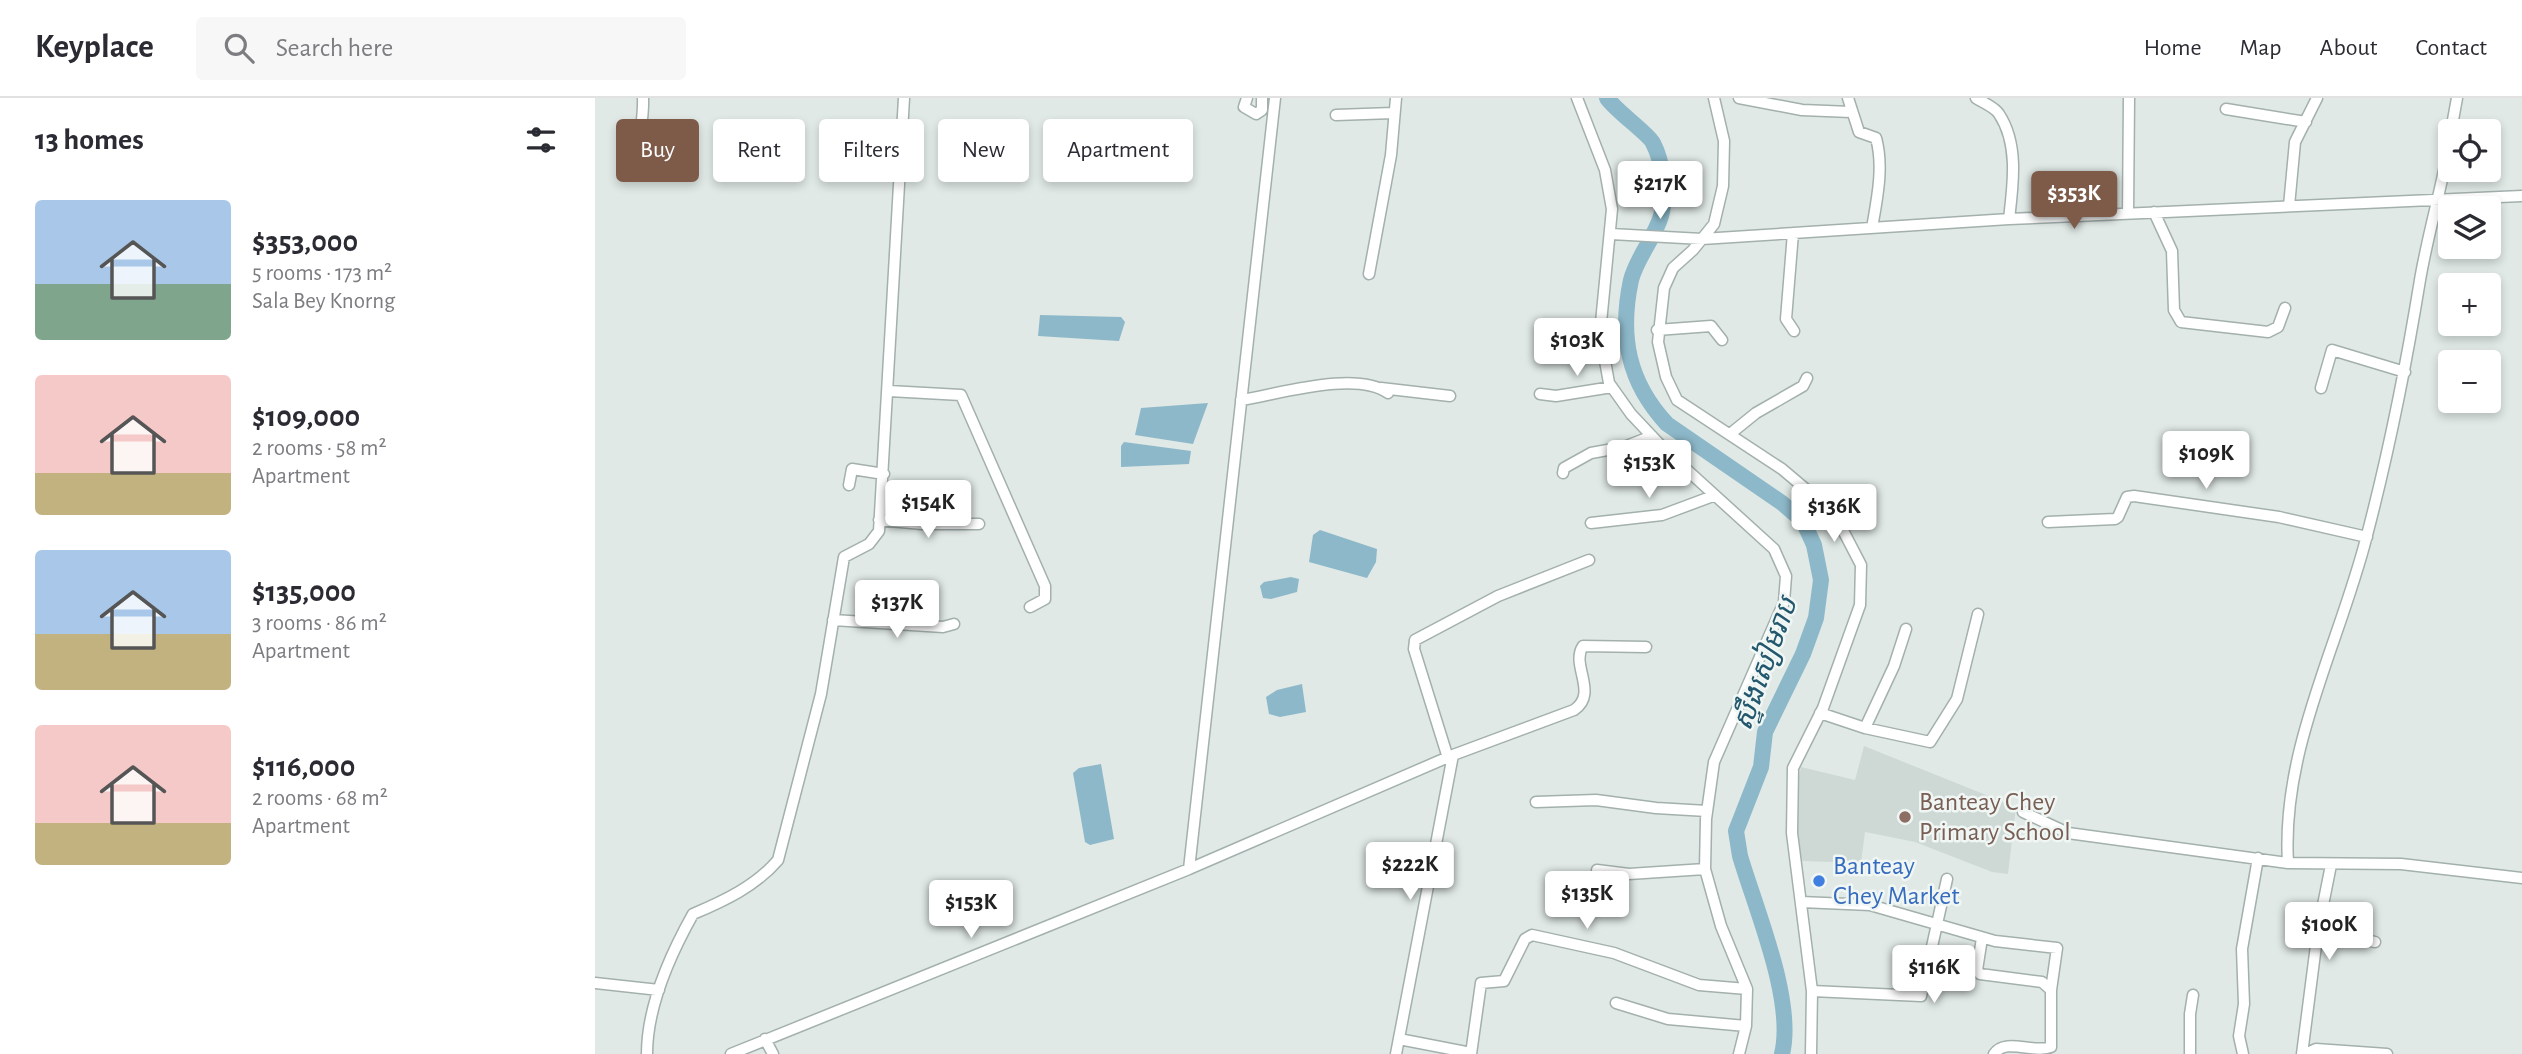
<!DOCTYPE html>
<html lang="en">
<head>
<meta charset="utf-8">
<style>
  :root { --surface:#fff; --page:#f7f7f7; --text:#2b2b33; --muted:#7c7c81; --line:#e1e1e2; --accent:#7e5a49 }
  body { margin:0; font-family:"Alegreya Sans","Noto Sans Khmer",sans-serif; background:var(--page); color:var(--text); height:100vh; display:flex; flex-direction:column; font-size:26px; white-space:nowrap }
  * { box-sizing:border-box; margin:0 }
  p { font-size:23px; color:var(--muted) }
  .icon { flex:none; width:38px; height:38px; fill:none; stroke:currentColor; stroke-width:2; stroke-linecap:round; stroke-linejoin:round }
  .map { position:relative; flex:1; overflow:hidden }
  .sheet { display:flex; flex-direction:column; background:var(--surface); width:595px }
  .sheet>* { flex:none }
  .banner { position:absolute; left:21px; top:21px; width:665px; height:63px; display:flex; gap:14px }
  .tools { position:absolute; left:1843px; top:21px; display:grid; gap:14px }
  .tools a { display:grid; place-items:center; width:63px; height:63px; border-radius:7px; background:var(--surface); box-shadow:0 4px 10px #0003; font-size:35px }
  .price { position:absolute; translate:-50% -60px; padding:0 16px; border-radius:7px; background:#fff; color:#222; font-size:23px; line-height:46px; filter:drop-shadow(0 2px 4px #0008) }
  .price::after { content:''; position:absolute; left:50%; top:42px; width:21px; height:16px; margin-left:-10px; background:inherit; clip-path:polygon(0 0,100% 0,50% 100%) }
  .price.current { background:var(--accent); color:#fff }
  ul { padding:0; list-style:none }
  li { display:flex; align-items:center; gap:21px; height:175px; padding:0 35px }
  li span { display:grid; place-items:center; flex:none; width:196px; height:140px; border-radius:7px; color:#555 }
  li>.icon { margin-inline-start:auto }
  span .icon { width:84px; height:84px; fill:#fffc; stroke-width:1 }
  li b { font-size:30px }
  h2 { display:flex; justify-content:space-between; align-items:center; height:84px; padding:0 35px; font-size:30px }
  .tag { padding:0 24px; border-radius:7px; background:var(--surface); box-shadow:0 4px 10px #0003; font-size:24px; line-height:63px }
  .tag.current { background:var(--accent); color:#fff }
  header { display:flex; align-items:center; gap:42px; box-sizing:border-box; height:98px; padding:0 35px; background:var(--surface); border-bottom:2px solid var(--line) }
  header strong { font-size:33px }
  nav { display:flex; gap:38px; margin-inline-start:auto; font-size:24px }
  .search { width:490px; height:63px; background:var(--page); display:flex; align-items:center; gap:18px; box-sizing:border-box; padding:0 24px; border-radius:7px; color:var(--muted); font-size:26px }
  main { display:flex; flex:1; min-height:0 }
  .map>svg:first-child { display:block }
</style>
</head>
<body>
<header>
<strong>Keyplace</strong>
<div class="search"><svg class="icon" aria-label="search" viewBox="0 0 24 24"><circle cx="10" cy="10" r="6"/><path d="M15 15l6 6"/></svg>Search here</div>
<nav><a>Home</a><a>Map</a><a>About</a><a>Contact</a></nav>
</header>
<main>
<section class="sheet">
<h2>13 homes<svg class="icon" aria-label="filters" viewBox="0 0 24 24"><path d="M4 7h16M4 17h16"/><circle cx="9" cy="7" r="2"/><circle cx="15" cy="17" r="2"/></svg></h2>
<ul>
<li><span style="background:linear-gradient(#a9c7e8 60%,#7fa58c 0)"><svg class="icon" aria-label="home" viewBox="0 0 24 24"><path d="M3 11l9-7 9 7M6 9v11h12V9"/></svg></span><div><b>$353,000</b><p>5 rooms · 173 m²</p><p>Sala Bey Knorng</p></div></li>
<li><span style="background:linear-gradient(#f6c9c9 70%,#c2b280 0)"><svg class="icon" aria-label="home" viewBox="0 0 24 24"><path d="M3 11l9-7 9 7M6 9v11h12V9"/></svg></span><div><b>$109,000</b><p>2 rooms · 58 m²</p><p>Apartment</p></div></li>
<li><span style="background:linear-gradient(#a9c7e8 60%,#c2b280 0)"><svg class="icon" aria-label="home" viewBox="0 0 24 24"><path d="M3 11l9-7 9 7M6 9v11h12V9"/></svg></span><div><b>$135,000</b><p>3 rooms · 86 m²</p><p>Apartment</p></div></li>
<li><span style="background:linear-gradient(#f6c9c9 70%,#c2b280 0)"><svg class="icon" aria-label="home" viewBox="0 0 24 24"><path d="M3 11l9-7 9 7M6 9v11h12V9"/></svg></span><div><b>$116,000</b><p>2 rooms · 68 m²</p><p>Apartment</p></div></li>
</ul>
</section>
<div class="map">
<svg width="1927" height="956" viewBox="0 0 1927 956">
  <rect width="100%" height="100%" fill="#e0e9e6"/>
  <!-- built -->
  <path fill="#ced9d5" d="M1269 648 1421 709 1413 776 1397 774 1320 744 1270 734 1266 765 1207 763 1201 729V693L1206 669 1260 682Z"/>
  <!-- water -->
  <path fill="#8db8c9" d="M445 217 526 219 530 224 524 243 443 238Z
    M613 305 598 346 540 337 546 310Z
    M529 344 596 353 594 366 526 369V348Z
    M725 432 782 451 781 464 772 480 714 464 718 437Z
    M696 479 704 481 702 494 676 501 668 500 665 488 669 484Z
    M707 586 711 614 685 619 674 616 671 599 682 592Z
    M506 666 519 741 495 747 490 744 478 675 484 670Z"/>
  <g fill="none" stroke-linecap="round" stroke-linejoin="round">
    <!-- river -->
    <path stroke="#8db8c9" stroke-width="16" d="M1012 0C1022 14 1054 36 1058 45 1068 64 1072 97 1066 118 1059 141 1042 159 1036 182 1024 238 1033 284 1072 326L1187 405 1208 423 1219 447 1226 482 1221 520 1208 556 1170 634 1166 669 1141 733 1145 758C1161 812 1200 903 1187 956"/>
    <defs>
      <path id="minor" d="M652 0 649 9 661 16 667 12V0
        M982 0 1010 72 1017 111 1005 235 1014 285 1036 316 1069 351 1179 451 1191 478 1189 504 1119 664 1111 721 1110 771 1126 828 1152 891 1151 928 1144 956
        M1119 0 1129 43 1128 88 1119 126 1098 152 1078 170 1069 190 1063 244 1071 279 1082 302 1187 371 1239 415 1266 467 1265 507 1228 610 1198 670 1197 735 1217 893 1216 956
        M1144 0 1207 12 1256 14
        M1253 0 1264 34 1281 40C1289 69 1282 101 1277 130
        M1381 0C1387 4 1400 9 1404 16 1424 46 1418 87 1414 121
        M1631 11 1711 24
        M741 17 798 15
        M1856 33 1862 0
        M43 69C42 44 49 24 48 0
        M1694 108 1700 44 1722 0
        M1559 114 1577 153 1579 212 1586 224 1673 234 1683 229 1690 210
        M1533 115 1534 0
        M1198 135 1191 221 1199 233
        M1016 136 1107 141 1414 121 1927 98
        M774 176 796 57 801 0
        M1062 232 1116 228 1127 242
        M786 290 855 298
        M1726 290 1737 252 1810 274
        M294 293 366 297 450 488V501L435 509
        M945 296 961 298 1017 289
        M646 302C684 296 761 272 793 295
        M1135 336 1161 315 1208 288 1212 280
        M968 375 969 370 996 355 1029 349 1057 338
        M254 387 257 371 289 376
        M284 422 327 426H384
        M1453 424 1520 421 1523 419 1532 399 1539 398 1684 419 1772 439
        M996 425 1067 417 1118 398
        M238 522 348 529 359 526
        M1225 615 1270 630 1335 644 1362 601 1383 516
        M1270 630 1299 568 1311 531
        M853 660 819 551 820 542 903 498 994 462
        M941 704 1001 702 1061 710 1112 713
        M1428 714 1473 735 1693 765 1806 766 1927 780
        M1693 765C1686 651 1745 545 1772 437 1794 353 1811 268 1825 182 1833 135 1847 89 1855 42
        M594 771 680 0
        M1002 772 1034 776 1110 771
        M1206 804 1275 807 1400 843 1462 850 1456 892V949C1439 956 1410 939 1399 956
        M1723 832 1780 844
        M1387 840 1382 872 1385 876 1447 884 1456 892
        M0 885 64 892
        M1217 893 1326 898 1352 781
        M1021 905 1073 921 1151 928
        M170 941 178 956
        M804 941 876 955
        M52 956C52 908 75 857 98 816 129 803 161 788 183 762L226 596 249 459 274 446 284 433 309 0
        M136 956 594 771 858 657 979 612C1004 595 975 567 988 548L1051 549
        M801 956 858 657
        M876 956 886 885 909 883 930 841 937 837 1019 855 1104 887 1152 891
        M1595 956V916L1598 897
        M1648 956 1644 938 1649 906 1647 851 1663 760
        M1707 956 1723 832 1736 767
        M1710 956 1721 951 1792 956"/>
    </defs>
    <!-- minor casing -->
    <use href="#minor" stroke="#a3b0ad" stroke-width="13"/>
    <!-- minor -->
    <use href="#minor" stroke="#fff" stroke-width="10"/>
  </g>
  <!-- markers -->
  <circle fill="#8d6e63" stroke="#f0f6f4" stroke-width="2.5" cx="1310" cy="719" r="7"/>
  <circle fill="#3f7fe0" stroke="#f0f6f4" stroke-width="2.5" cx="1224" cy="783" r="7"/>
  <g text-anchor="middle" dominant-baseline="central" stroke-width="5" stroke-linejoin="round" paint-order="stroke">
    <!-- education labels -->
    <g font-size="26" fill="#785e54" stroke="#f0f6f4" text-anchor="start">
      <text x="1324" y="704">Banteay Chey<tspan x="1324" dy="30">Primary School</tspan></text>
    </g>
    <!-- shop labels -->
    <g font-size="26" fill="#366cbe" stroke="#f0f6f4" text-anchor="start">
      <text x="1238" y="768">Banteay<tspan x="1238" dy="30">Chey Market</tspan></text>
    </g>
    <!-- water labels -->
    <g font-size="28" font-style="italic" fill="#23576d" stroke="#f0f6f4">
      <text transform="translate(1171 566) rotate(-70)">ស្ទឹងសៀមរាប</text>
    </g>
  </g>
</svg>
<div class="tools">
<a><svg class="icon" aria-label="locate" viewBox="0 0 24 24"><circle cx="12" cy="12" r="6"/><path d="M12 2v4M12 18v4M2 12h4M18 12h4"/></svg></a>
<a><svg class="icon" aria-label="layers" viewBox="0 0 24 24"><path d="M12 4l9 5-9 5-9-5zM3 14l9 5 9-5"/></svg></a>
<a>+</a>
<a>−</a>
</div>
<b class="price" style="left:1065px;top:123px">$217K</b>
<b class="price current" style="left:1479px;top:133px">$353K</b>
<b class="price" style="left:982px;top:280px">$103K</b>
<b class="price" style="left:1611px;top:393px">$109K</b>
<b class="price" style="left:1054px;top:402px">$153K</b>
<b class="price" style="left:333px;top:442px">$154K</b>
<b class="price" style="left:1239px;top:446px">$136K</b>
<b class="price" style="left:302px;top:542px">$137K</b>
<b class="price" style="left:815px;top:804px">$222K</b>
<b class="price" style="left:992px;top:833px">$135K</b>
<b class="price" style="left:376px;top:842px">$153K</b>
<b class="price" style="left:1734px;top:864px">$100K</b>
<b class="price" style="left:1339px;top:907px">$116K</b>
<div class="banner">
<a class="tag current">Buy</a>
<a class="tag">Rent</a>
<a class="tag">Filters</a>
<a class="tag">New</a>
<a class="tag">Apartment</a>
</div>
</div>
</main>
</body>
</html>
